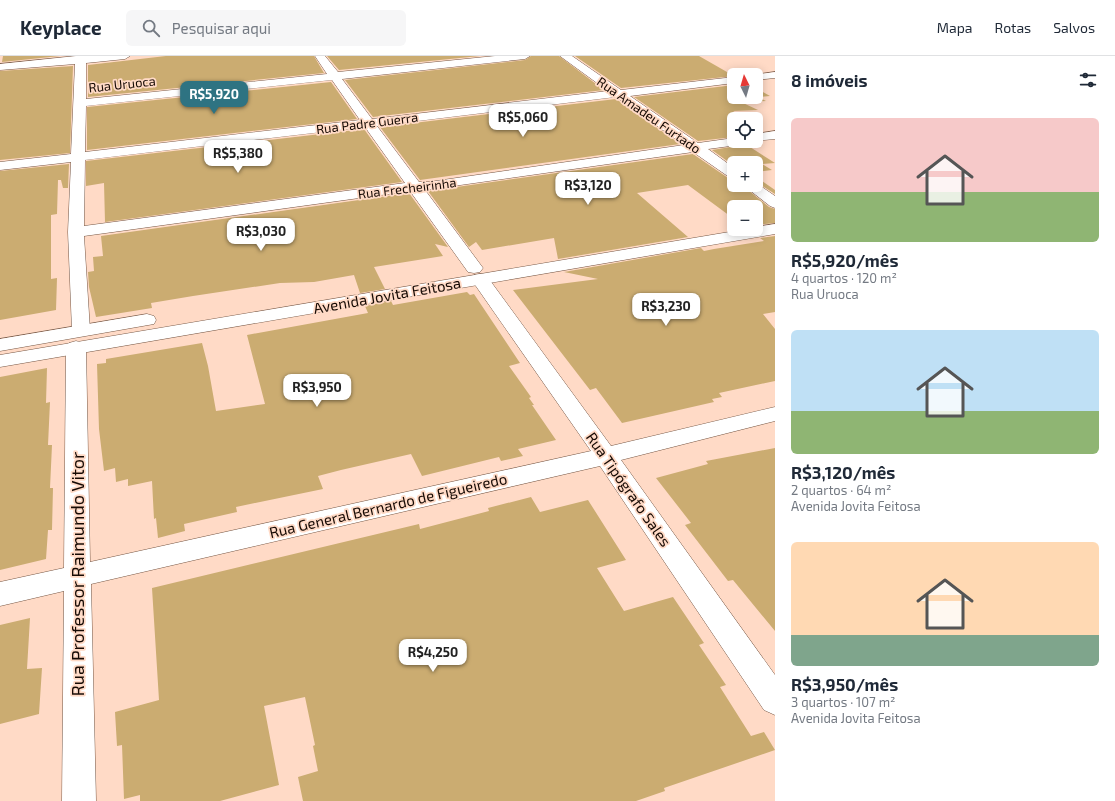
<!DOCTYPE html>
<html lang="pt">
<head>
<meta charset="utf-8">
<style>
  :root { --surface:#fff; --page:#f6f6f7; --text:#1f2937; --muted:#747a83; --line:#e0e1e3; --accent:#2e7382 }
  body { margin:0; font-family:"Exo 2",sans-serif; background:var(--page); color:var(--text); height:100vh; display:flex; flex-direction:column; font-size:15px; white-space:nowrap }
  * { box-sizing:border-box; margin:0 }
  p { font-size:13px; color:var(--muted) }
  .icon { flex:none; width:22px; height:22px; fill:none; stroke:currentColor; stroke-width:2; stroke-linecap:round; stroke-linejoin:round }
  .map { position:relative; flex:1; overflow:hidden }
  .sheet { display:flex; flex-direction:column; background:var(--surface); width:340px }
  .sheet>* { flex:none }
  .needle { width:26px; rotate:355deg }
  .buttons { position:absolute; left:727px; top:12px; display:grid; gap:8px }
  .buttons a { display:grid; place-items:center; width:36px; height:36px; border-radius:6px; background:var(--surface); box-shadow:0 2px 10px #0003; font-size:20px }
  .price { position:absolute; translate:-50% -34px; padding:0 9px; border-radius:8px; background:#fff; color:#222; font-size:13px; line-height:26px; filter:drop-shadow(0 1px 2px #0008) }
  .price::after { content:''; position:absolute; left:50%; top:24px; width:12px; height:9px; margin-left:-6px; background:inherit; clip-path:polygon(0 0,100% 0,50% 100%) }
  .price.active { background:var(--accent); color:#fff }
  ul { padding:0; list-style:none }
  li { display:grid; align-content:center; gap:8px; height:212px; padding:0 16px }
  li span { display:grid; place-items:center; height:124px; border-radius:6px; color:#555 }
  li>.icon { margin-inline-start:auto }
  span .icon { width:72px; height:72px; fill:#fffc; stroke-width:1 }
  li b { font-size:17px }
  h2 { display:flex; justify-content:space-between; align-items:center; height:48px; padding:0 16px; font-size:17px }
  header { display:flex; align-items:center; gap:24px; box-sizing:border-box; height:56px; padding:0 20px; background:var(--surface); border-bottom:1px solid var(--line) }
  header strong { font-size:19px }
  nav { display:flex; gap:22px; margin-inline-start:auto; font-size:14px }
  .search { width:280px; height:36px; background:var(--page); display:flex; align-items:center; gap:10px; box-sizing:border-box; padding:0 14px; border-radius:6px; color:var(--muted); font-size:15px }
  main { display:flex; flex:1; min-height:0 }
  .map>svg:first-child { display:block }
</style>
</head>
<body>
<header>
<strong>Keyplace</strong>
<div class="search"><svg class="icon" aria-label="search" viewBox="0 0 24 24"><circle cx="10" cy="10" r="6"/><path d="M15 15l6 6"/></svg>Pesquisar aqui</div>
<nav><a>Mapa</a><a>Rotas</a><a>Salvos</a></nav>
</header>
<main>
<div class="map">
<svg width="775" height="745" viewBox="0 0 775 745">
  <rect width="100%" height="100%" fill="#ffdac6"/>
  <!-- building -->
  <path fill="#cbac71" d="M3 0H60L2 6Z
    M166 0H314L324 17 88 41V9Z
    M327 0H480L339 14Z
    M531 0H559L604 34 373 61 345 24 525 4Z
    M575 0H699L734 20 621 32Z
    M73 10 70 97 0 104V15Z
    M331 26 357 63 87 94V51Z
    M734 29V41H756V32L770 40 758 41 766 45 741 46 758 54 733 55 746 63H734V81L698 85 634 41Z
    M616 43 680 88 420 124 380 71Z
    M364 73 402 126 105 166 104 127 86 130V105Z
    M746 85 757 86 763 89 750 91 775 107 762 108 772 114 756 116V107H734V110L712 94 743 89Z
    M693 98 728 122 734 123V129H742L769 151 775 153V167L756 169V151H734V163L688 129 637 137 688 181 558 203 554 182 482 194 476 186 469 191 428 135Z
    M69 108 68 132H63L61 124H58L57 158 51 159V223L57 222 56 254 0 264V115Z
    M756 121 775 134V138L756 126Z
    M409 137 448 191 435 188 443 200 374 211 385 233 360 237 354 219 314 226 280 227 193 240 151 247 152 252 96 261 89 231 88 216 94 215 93 201 103 200 101 180Z
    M775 180V256L763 258 775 273V325L719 337 722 341 712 343 714 346 622 367 596 332 590 334 513 234 598 223 564 216 701 192 704 195 714 193 764 185 760 182Z
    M467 236 470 239 474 238 520 307 509 310 531 341 529 342 534 349H532L556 384 518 393 523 400 501 405 499 401 422 420 411 398 341 414 318 420 323 433 236 451 237 456 184 468 185 475 158 482 156 462 154 463 152 425 128 430V423L116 426 115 412 104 415 99 373 97 308 106 307V303L202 287 208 310 216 355 265 348 247 279 368 257 365 250 391 245 393 249Z
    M47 312 46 347 50 346 48 389H52L50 432H53L52 474H48L46 503 0 514V321Z
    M775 392V575L733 524 728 525 685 469 691 467 656 422 708 408 706 405Z
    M531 441 540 456 588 444 626 504 597 512 624 555 673 541 704 587 699 589 726 629 720 631 751 680 764 676 775 694 664 732 665 735 636 745H303L298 721 318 715 313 690 315 689 305 641 264 650 279 729 220 745H140V739L124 743 122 689 117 690 115 656 159 644 152 532 419 468 420 473 489 455 488 452Z
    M30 562 27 613 42 612 39 658 0 668V569Z"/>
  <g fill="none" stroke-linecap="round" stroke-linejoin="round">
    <defs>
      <path id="minor" d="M76 0H130L125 3 86 7V43L327 18 315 0H325L338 16 495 0H530L525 3 342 23 372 63 608 35 560 0H572L621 34 734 21V27L630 40 698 87 734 82V85H745L743 88 738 89 708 93 734 112V122L729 121 693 96 425 134 483 212 480 216 474 217 468 216 410 135 84 180 90 274 88 278 81 280 74 278 72 274 68 176 71 106 0 114V106L71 98 75 8 0 14V8ZM332 24 360 64 85 96 86 50ZM616 41 684 89 429 126H419L377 70ZM365 71 405 127 84 170 85 104Z
        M775 16V22L756 24V19H752Z
        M775 75V83L752 85H756V78Z
        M756 127 775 140V152L770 150 743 129H756Z
        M480 218 486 219 611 390 775 351V365L621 404 775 619V659L764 654 600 410 91 528 96 745H62L64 535 0 550V526L64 512 66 291 69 287 76 285 83 287 86 291 90 506 591 395 471 223 474 219Z"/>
      <path id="major" d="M775 168V178L0 311V299L747 173H756V171Z
        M147 258 154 260 156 264 154 268 0 295V283Z"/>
    </defs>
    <!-- minor casing -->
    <use href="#minor" stroke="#765745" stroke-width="1"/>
    <!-- major casing -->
    <use href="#major" stroke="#765745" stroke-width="1"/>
    <!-- minor -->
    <use href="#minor" fill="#fff" fill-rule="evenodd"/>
    <!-- major -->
    <use href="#major" fill="#fff" fill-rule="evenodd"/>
  </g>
  <g text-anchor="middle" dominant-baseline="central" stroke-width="3.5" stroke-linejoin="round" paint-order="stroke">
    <!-- far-street labels -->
    <g font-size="13" fill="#160a04" stroke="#ffdac6">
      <text transform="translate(122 28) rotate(-6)">Rua Uruoca</text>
      <text transform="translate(649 59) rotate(35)">Rua Amadeu Furtado</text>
      <text transform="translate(367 67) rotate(-7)">Rua Padre Guerra</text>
      <text transform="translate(407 132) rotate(-7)">Rua Frecheirinha</text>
    </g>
    <!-- street labels -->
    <g font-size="15" fill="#160a04" stroke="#ffdac6">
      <text transform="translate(387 239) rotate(-10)">Avenida Jovita Feitosa</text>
      <text transform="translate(629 433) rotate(55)">Rua Tipógrafo Sales</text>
      <text transform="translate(388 449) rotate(-13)">Rua General Bernardo de Figueiredo</text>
    </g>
    <!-- near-street labels -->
    <g font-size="18" fill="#160a04" stroke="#ffdac6">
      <text transform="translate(77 518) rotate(-90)">Rua Professor Raimundo Vitor</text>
    </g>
  </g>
</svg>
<div class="buttons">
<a><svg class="needle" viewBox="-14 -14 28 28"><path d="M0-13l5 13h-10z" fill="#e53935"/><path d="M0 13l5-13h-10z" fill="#747a83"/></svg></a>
<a><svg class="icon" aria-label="locate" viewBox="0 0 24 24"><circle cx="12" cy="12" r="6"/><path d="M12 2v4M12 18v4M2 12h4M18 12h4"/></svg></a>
<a>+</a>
<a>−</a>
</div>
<b class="price active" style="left:214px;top:59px">R$5,920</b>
<b class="price" style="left:523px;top:82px">R$5,060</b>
<b class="price" style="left:238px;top:118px">R$5,380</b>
<b class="price" style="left:588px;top:150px">R$3,120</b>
<b class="price" style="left:261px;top:196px">R$3,030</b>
<b class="price" style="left:666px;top:271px">R$3,230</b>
<b class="price" style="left:317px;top:352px">R$3,950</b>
<b class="price" style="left:433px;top:617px">R$4,250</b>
</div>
<section class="sheet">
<h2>8 imóveis<svg class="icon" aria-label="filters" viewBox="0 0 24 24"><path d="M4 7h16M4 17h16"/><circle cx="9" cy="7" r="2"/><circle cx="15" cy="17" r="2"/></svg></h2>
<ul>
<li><span style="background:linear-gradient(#f6c9c9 60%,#8fb573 0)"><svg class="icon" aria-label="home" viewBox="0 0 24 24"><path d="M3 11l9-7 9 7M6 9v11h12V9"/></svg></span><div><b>R$5,920/mês</b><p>4 quartos · 120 m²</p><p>Rua Uruoca</p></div></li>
<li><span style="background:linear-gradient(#bfe0f5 65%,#8fb573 0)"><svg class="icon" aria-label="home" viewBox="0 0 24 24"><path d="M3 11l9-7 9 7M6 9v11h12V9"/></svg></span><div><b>R$3,120/mês</b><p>2 quartos · 64 m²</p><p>Avenida Jovita Feitosa</p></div></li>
<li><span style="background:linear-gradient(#ffd9b3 75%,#7fa58c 0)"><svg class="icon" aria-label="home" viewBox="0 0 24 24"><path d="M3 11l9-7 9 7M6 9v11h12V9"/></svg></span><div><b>R$3,950/mês</b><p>3 quartos · 107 m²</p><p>Avenida Jovita Feitosa</p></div></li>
</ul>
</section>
</main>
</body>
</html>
